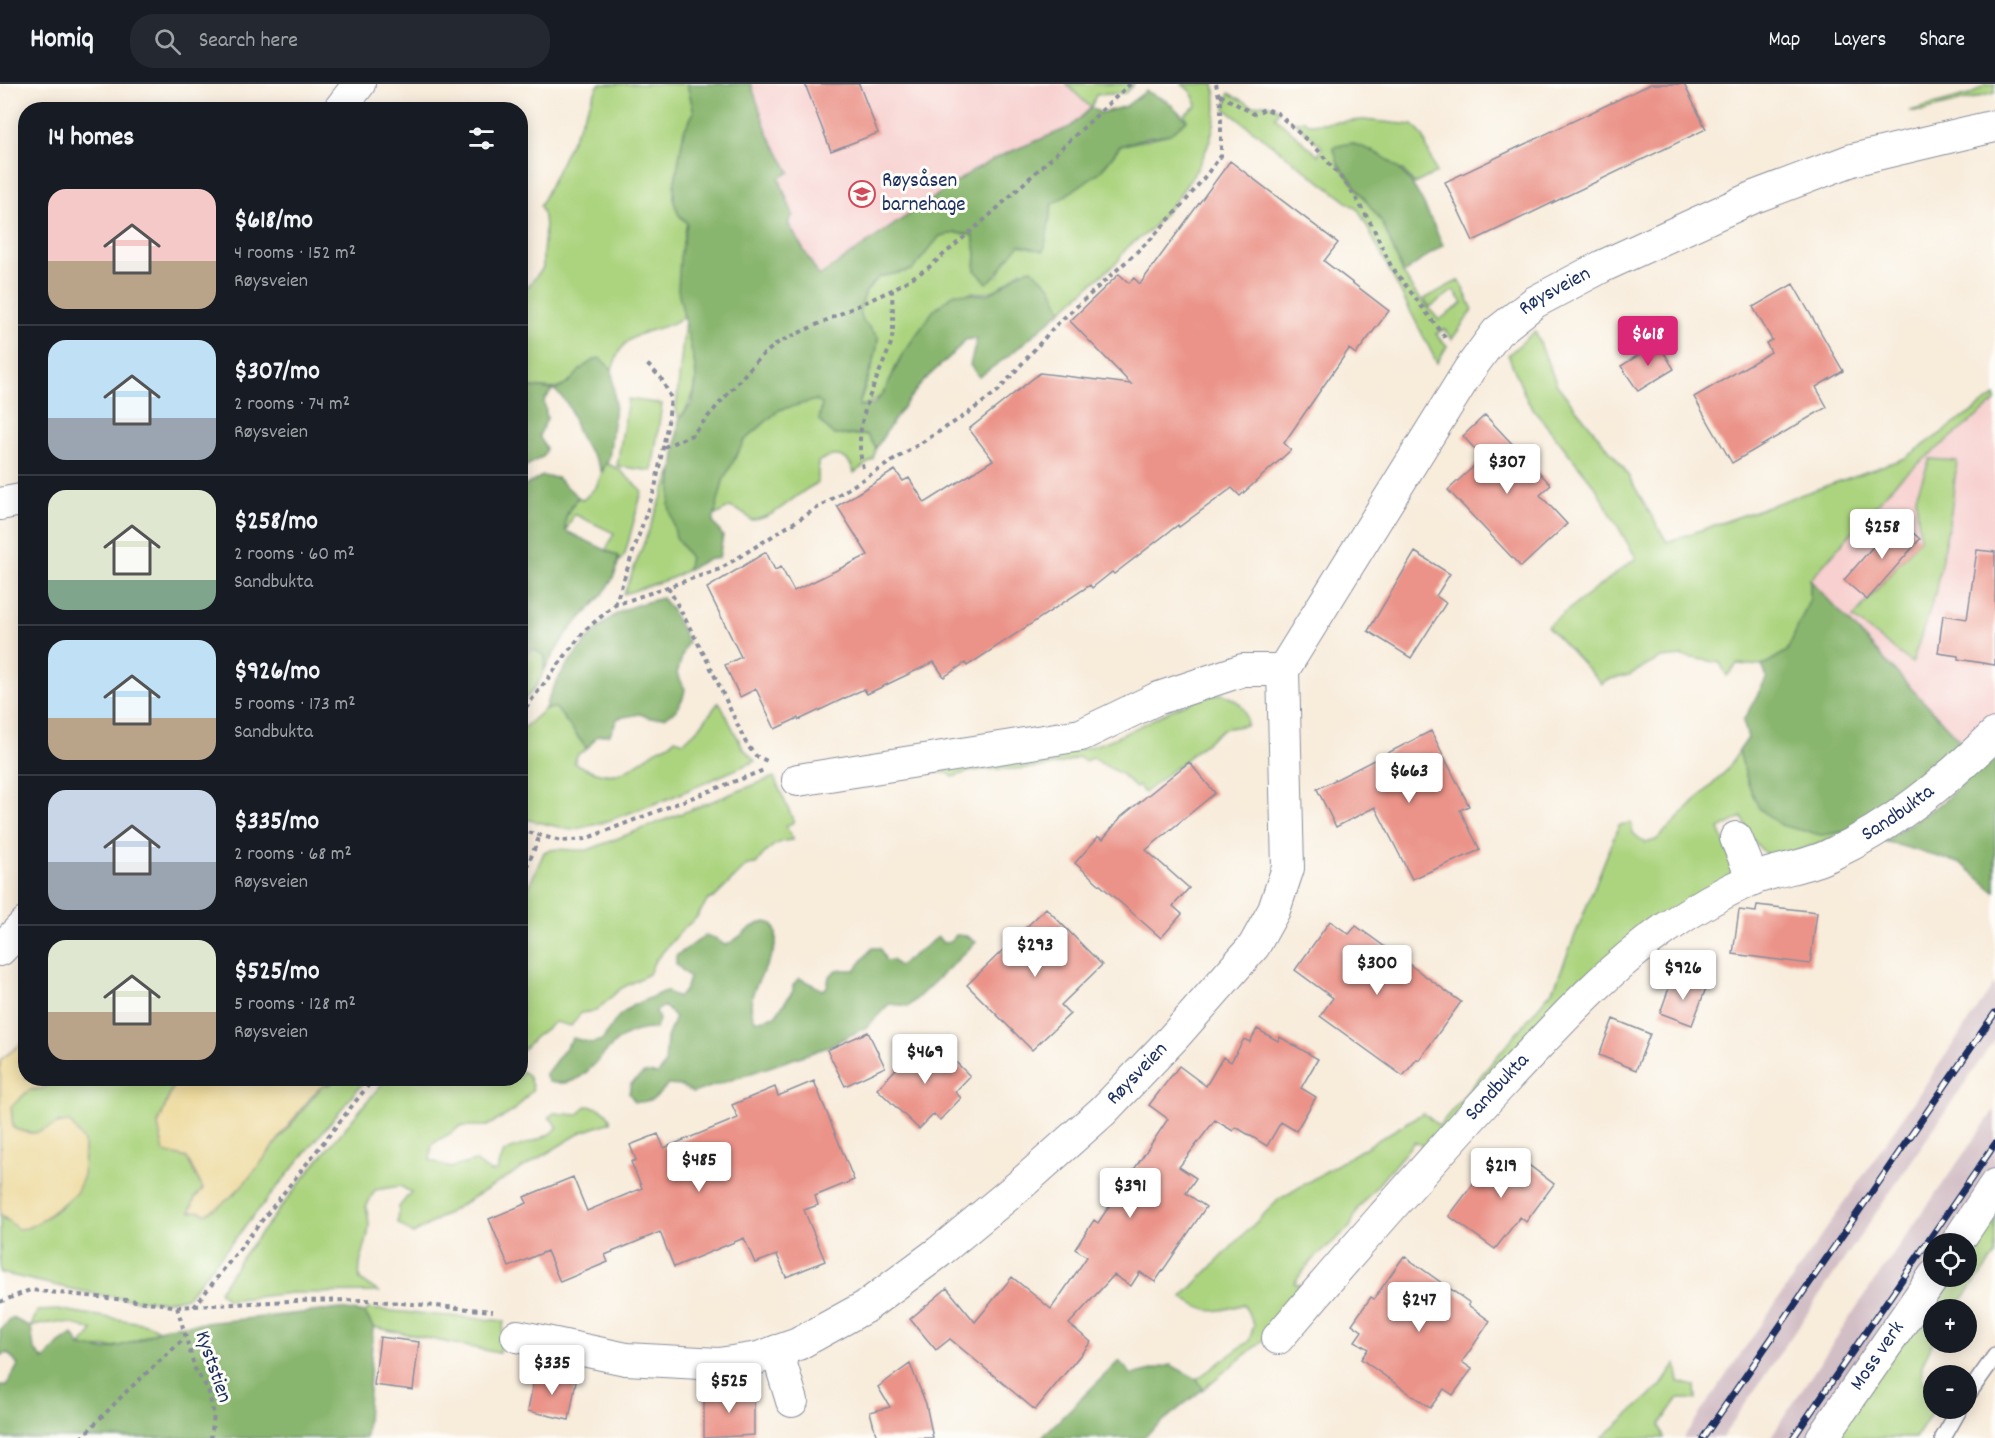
<!DOCTYPE html>
<html lang="en">
<head>
<meta charset="utf-8">
<style>
  :root { --surface:#171b24; --page:#242831; --text:#f1f3f6; --muted:#9ea1a6; --line:#363941; --accent:#db2777 }
  body { margin:0; font-family:Dekko,sans-serif; background:var(--page); color:var(--text); height:100vh; display:flex; flex-direction:column; font-size:22px; white-space:nowrap }
  * { box-sizing:border-box; margin:0 }
  p { font-size:20px; color:var(--muted) }
  .icon { flex:none; width:33px; height:33px; fill:none; stroke:currentColor; stroke-width:2; stroke-linecap:round; stroke-linejoin:round }
  .map { position:relative; flex:1; overflow:hidden }
  .details { position:absolute; left:18px; top:18px; width:510px; height:984px; display:flex; flex-direction:column; background:var(--surface); border-radius:24px; box-shadow:0 3px 15px #0003 }
  .details>* { flex:none }
  .buttons { position:absolute; left:1923px; top:1149px; display:grid; gap:12px }
  .buttons a { display:grid; place-items:center; width:54px; height:54px; border-radius:50%; background:var(--surface); box-shadow:0 3px 15px #0003; font-size:30px }
  .price { position:absolute; translate:-50% -51px; padding:0 14px; border-radius:6px; background:#fff; color:#222; font-size:20px; line-height:39px; filter:drop-shadow(0 2px 3px #0008) }
  .price::after { content:''; position:absolute; left:50%; top:36px; width:18px; height:14px; margin-left:-9px; background:inherit; clip-path:polygon(0 0,100% 0,50% 100%) }
  .price.on { background:var(--accent); color:#fff }
  ul { padding:0; list-style:none }
  li { display:flex; align-items:center; gap:18px; height:150px; padding:0 30px }
  li+li { border-top:2px solid var(--line) }
  li span { display:grid; place-items:center; flex:none; width:168px; height:120px; border-radius:18px; color:#555 }
  li>.icon { margin-inline-start:auto }
  span .icon { width:72px; height:72px; fill:#fffc; stroke-width:1 }
  li b { font-size:26px }
  h2 { display:flex; justify-content:space-between; align-items:center; height:72px; padding:0 30px; font-size:26px }
  header { display:flex; align-items:center; gap:36px; box-sizing:border-box; height:84px; padding:0 30px; background:var(--surface); border-bottom:2px solid var(--line) }
  header strong { font-size:28px }
  nav { display:flex; gap:33px; margin-inline-start:auto; font-size:21px }
  .search { width:420px; height:54px; background:var(--page); display:flex; align-items:center; gap:15px; box-sizing:border-box; padding:0 21px; border-radius:24px; color:var(--muted); font-size:22px }
  .map>svg:first-child { display:block }
</style>
</head>
<body>
<header>
<strong>Homiq</strong>
<div class="search"><svg class="icon" aria-label="search" viewBox="0 0 24 24"><circle cx="10" cy="10" r="6"/><path d="M15 15l6 6"/></svg>Search here</div>
<nav><a>Map</a><a>Layers</a><a>Share</a></nav>
</header>
<div class="map">
<svg width="1995" height="1354" viewBox="0 0 1995 1354">
  <rect width="100%" height="100%" fill="#fdfcf7"/>
  <filter id="ink" filterUnits="userSpaceOnUse"><feTurbulence type="fractalNoise" baseFrequency=".0167" numOctaves="2"/><feDisplacementMap in="SourceGraphic" scale="12" xChannelSelector="R" yChannelSelector="G"/><feConvolveMatrix kernelMatrix="1 2 1 2 8 2 1 2 1" color-interpolation-filters="sRGB"/></filter>
  <filter id="wash" filterUnits="userSpaceOnUse"><feTurbulence type="fractalNoise" baseFrequency=".008" numOctaves="4" result="noise"/><feDisplacementMap in="SourceGraphic" scale="24" xChannelSelector="R" yChannelSelector="G"/><feGaussianBlur stdDeviation="1.35" result="paint"/><feColorMatrix in="noise" values="0 0 0 0 0 0 0 0 0 0 0 0 0 0 0 0 0 1.4 0 .05"/><feComposite in="paint" operator="in"/></filter>
  <g filter="url(#wash)">
    <rect width="100%" height="100%" fill="#f8ecdb"/>
    <!-- built -->
    <path fill="#f7d0cf" d="M751 0H1066L1091 24 1070 43 1000 72 974 86 819 192 788 139 792 131 779 94 790 87 768 50Z
      M1995 318V633L1966 663 1810 496 1896 398Z"/>
    <!-- industrial -->
    <path fill="#d2bec5" d="M1995 899V955L1722 1354H1683Z
      M1995 1025V1083L1970 1123 1944 1159 1934 1160 1933 1175 1811 1354H1770L1860 1218Z"/>
    <!-- green -->
    <path fill="#acd47f" stroke="#64826e" stroke-width="1.5" d="M599 0H687L694 28 684 47 674 103V118L679 131 687 139C680 173 676 198 684 232 667 248 636 243 622 264 617 269 615 279 612 285L599 274C587 283 571 301 557 304 545 307 532 299 521 306L520 212 543 184C541 164 550 140 540 122Z
      M1066 0H1134L1125 9 1096 11 1091 24Z
      M1182 0H1214C1225 56 1187 105 1152 144 1141 156 1125 160 1119 176L1062 226 1057 216 1021 186C1005 200 994 212 972 208 953 225 919 248 904 268 887 290 893 316 859 322 865 299 877 278 878 253L864 238 859 227 866 207 879 193 912 186 940 151 956 149 973 151 976 169 975 186 998 192 1006 174 1020 160 1044 166 1052 121 1101 87 1120 62 1170 50 1186 36 1185 30 1197 21 1191 8Z
      M1986 0H1995V9L1923 27H1910L1970 11Z
      M1229 9 1253 22C1263 19 1270 19 1279 26L1275 33 1318 71 1322 63 1295 38 1304 36 1309 40 1364 36 1413 41 1423 52 1436 89 1414 100 1403 86 1339 81 1382 138 1403 189 1413 206 1439 236 1463 219 1454 206 1430 223 1424 215 1459 196 1473 226 1452 255 1444 245 1436 250 1447 262 1437 279 1359 127 1225 25Z
      M685 236C692 276 708 300 679 335L676 325Z
      M1535 247 1557 301 1623 383 1667 458 1905 374 1995 312V318L1896 398 1810 496V515L1787 568 1762 582 1737 580 1727 592 1720 579 1682 572 1661 574 1629 591 1606 596 1602 600 1547 542 1636 474 1596 404 1528 318 1508 271Z
      M628 315 662 320 652 387 617 382Z
      M815 316 822 320 834 351H868L876 364 873 375 854 389C849 369 833 368 818 378V399C794 409 777 435 751 436L744 429 730 423 714 432 723 397 744 357 779 326Z
      M1930 375 1957 377 1951 428 1935 510 1912 579 1853 534 1920 455 1916 412Z
      M606 379 620 386 642 407 625 470 618 479V472L606 466 614 449 574 430 566 447C563 430 570 426 578 413L583 416 596 403Z
      M672 387C669 424 669 443 690 474L687 486 672 494 624 510Z
      M533 565 545 572C545 594 535 605 521 619V573Z
      M1222 610C1240 617 1246 622 1247 641L1223 645 1144 709 1139 702 1136 704 1121 690 1092 674 1086 677 1078 673C1039 693 987 678 953 693L948 689 930 688 931 685C987 682 1045 678 1099 660 1141 646 1177 616 1222 610Z
      M719 618 743 664 755 677 670 714 602 739 571 746 521 734 520 647 545 625 556 624 587 665 578 670 574 679C614 700 622 690 655 667 663 662 668 663 675 655L684 658 699 644Z
      M1739 667 1749 702 1858 746 1771 776 1752 755 1742 733 1719 745 1734 783 1731 791 1371 1122 1423 1061 1414 1058 1358 1124 1350 1143 1312 1176 1294 1199 1303 1202 1278 1244 1203 1305 1197 1295 1249 1257 1254 1241 1244 1220C1217 1229 1205 1231 1182 1213L1278 1116 1423 1029 1439 1042 1554 904 1619 741 1631 739 1633 749 1645 759 1656 756 1727 686Z
      M774 693 794 738 786 742 793 756C776 756 765 767 756 780L747 781 715 813 708 816 696 834 683 845 654 878 649 890 620 905 596 927 581 929 571 942 555 938 534 954 521 968V821L544 768C558 762 573 768 588 766Z
      M521 987 528 991 533 1005 514 1027 487 1042H460C451 1051 441 1053 432 1061L430 1076 450 1084 475 1077 490 1088 497 1087 504 1068C521 1060 547 1056 558 1043L549 1033 554 1029 578 1031 586 1022C599 1023 607 1025 611 1038L582 1048 413 1150 398 1139 399 1123 411 1108 400 1102 375 1106 366 1123C376 1154 356 1169 360 1196L379 1208 291 1209 227 1216 219 1207 245 1169 311 1085 386 995 520 994Z
      M55 995H176L158 1040 176 1069 187 1074 203 1105 195 1114 190 1128 200 1127 235 1110 322 1002 331 1000 335 995H366L187 1213C143 1228 48 1198 0 1189V1130L5 1136 41 1137 67 1118 83 1094 84 1058 60 1038C42 1049 33 1052 13 1044L11 1023 29 1006 42 1005Z
      M1995 1129V1172L1955 1225 1934 1226C1933 1235 1935 1246 1933 1255 1930 1273 1915 1278 1925 1300L1933 1304 1934 1325 1916 1354H1833L1949 1193 1966 1192 1967 1168Z
      M368 1225 504 1237 499 1269 373 1243 365 1229Z
      M62 1226 147 1240 159 1246C129 1261 113 1267 80 1262L93 1247C72 1237 53 1236 31 1243L37 1227Z
      M1676 1280 1679 1298 1695 1302 1696 1315H1678L1660 1341 1664 1354H1602L1660 1303Z"/>
    <!-- forest -->
    <path fill="#89b66e" stroke="#527266" stroke-width="1.5" d="M687 0H751L768 50 790 88 779 94 793 131 788 139 819 192 974 86 1000 72 1070 43 1091 24 1101 29 1126 22 1146 7 1167 17 1187 36 1170 50 1149 53 1120 62 1101 87 1052 121 1044 167 1020 161C1006 173 1001 189 987 199L975 186 976 169 973 151 956 149 940 152 912 186 879 193 866 207 859 227 864 238 878 253C877 278 863 298 859 322L874 320 884 308 904 268 933 227 955 209C965 209 979 212 988 210 1006 204 1014 187 1032 185L1051 203 1062 226 1011 270 979 293 970 281 977 254 965 256C953 273 936 283 922 299 905 319 890 341 876 364L867 351H834L819 336 822 320 816 316 779 326 744 357 723 397 713 438 723 452 719 474 706 476 687 486 690 474 676 453 669 422 679 335 692 320 696 301V286L678 206 680 173 687 139 679 131 674 118V103L684 47 694 28Z
      M1351 59C1411 77 1418 110 1443 161L1403 189 1382 138 1339 81 1333 63Z
      M599 274 612 285 615 321 609 375 601 387C598 374 587 366 581 355 568 331 578 326 553 305L544 317 547 335 539 352 546 364 544 372 521 385V306C533 298 550 310 562 303 577 294 578 282 599 274Z
      M542 392 557 394 578 413C570 426 563 430 566 447L618 472C620 500 587 526 570 546 560 557 553 572 545 585V572L533 565 520 573 521 404Z
      M1810 496 1966 663 1858 746 1821 751 1780 741 1759 724 1749 702 1739 667 1748 654 1743 637 1767 593 1762 582 1787 567 1810 515Z
      M662 514 671 525 688 558C681 569 682 577 677 589L685 605 683 614 676 626 666 633 650 634 640 630 618 634 610 650 597 652 587 665 556 624 545 625C553 593 595 539 626 525 637 520 651 517 662 514Z
      M1995 666V808L1962 780 1884 757 1943 718Z
      M766 838 773 840C790 873 735 903 756 937L775 932 793 907V901L799 894 823 906 827 903 829 893 836 886H855L872 864H880L886 877 892 876 899 882 938 853 943 859 952 856 956 851 967 852 976 858 909 922 889 920 867 943 825 964 693 1009 682 1002 667 1001C658 1013 651 1019 635 1018L629 1009 631 1000 644 989 658 990 665 980 667 954 675 933 664 922 656 927 659 936 655 945C599 943 598 1009 549 998L545 991 573 954 592 959 602 956 618 933 632 922 665 907 678 913 685 907 689 893 676 880V872L705 852 715 854 725 861C740 856 750 839 766 838Z
      M340 1225 365 1229 373 1243 366 1354H0V1302L7 1301 18 1281 8 1269 0 1272V1246L12 1234 31 1243 34 1265 44 1276 59 1259 73 1250 80 1262 105 1266 137 1257 166 1243Z
      M1119 1277 1132 1291 1171 1281 1197 1295 1203 1305 1142 1354H1041Z"/>
    <!-- sand -->
    <path fill="#eeda9e" stroke="#84847e" stroke-width="1.5" d="M25 957 26 994 55 995 42 1005 29 1006 11 1023 13 1044C44 1058 44 1038 70 1038L84 1058 83 1094 76 1109 41 1137 27 1144 18 1145 0 1130V976Z
      M219 994 335 995C330 1000 325 999 320 1004 315 1008 311 1013 307 1018 279 1050 243 1115 205 1130L200 1127 190 1128 195 1114 203 1105 187 1074 164 1068 158 1041 176 995H214L216 997Z"/>
    <g id="blocks">
      <!-- building -->
      <path fill="#eb9388" d="M805 0H859L878 49 831 67Z
        M1651 0H1684L1706 45 1473 157 1445 98Z
        M1230 77 1338 159 1324 177 1389 227 1356 270 1349 265 1284 359 1291 366 1240 412 1232 404 1179 443 1178 441 1114 490 1112 488 1092 504 1090 501 967 582 965 579 944 593 934 578 867 610 864 605 799 636 798 634 775 645 756 605 740 613 725 581 741 573 707 504 766 468 775 486 781 483 794 507 868 471 837 422 895 386 903 397 909 394 925 419 993 376 969 345 1040 289 1131 300 1070 237 1119 190 1129 199 1134 194 1140 200Z
        M1793 200 1843 287 1816 303 1827 323 1732 379 1694 313 1771 268 1766 259 1772 256 1753 223Z
        M1658 259 1674 285 1638 307 1621 282Z
        M1485 331 1551 401 1540 411 1567 440 1521 483 1448 406 1483 374 1463 352Z
        M1897 435 1920 455 1867 516 1844 496Z
        M1977 466 1995 468V581L1958 575V572L1938 569 1943 531 1967 535Z
        M1415 468 1450 490 1436 512 1446 519 1411 574 1368 547Z
        M1431 647 1469 722 1460 726 1480 766 1412 795 1375 723 1336 743 1317 705Z
        M1189 678 1215 709 1146 766 1189 804 1173 822 1182 830 1161 854 1075 779 1098 753 1103 755 1121 733Z
        M1757 821 1817 828 1810 880 1733 870 1739 826 1756 828Z
        M1046 824 1102 881 1061 921 1070 930 1032 966 967 901Z
        M1330 837 1349 850 1356 842 1461 918 1419 976 1417 975 1403 992 1320 932 1333 914 1295 886Z
        M1673 893 1706 904 1692 941 1660 929Z
        M1613 935 1650 950 1636 986 1599 971Z
        M1257 945 1278 957 1280 953 1318 975 1301 1004 1316 1013 1296 1047 1281 1038 1267 1062 1236 1043 1233 1047 1215 1036 1179 1083 1196 1094 1186 1109 1206 1123 1155 1198 1140 1188 1131 1202 1114 1191 1069 1240 1091 1258 1035 1326 950 1255 936 1266 910 1235 947 1204 975 1238 1012 1193 1051 1225 1087 1173 1075 1165 1094 1136 1098 1139 1168 1035 1149 1021 1179 982 1206 1002 1223 973 1231 978 1244 955 1250 958Z
        M868 948 885 983 845 1002 827 966Z
        M933 956 970 992 955 1008 961 1014 940 1036 934 1030 919 1045 877 1005 912 968 917 972Z
        M814 997 854 1096 815 1112 818 1121 804 1126 825 1177 786 1193 777 1171 755 1179 744 1154 674 1183 660 1148 605 1171 608 1178 560 1198 547 1167 509 1183 489 1135 527 1119 524 1113 573 1093 587 1127 642 1104 631 1078 636 1076 630 1061 658 1050 664 1064 738 1034 732 1021 775 1003 778 1012Z
        M1514 1070 1554 1100 1526 1138 1520 1133 1495 1165 1449 1132 1486 1083 1490 1085 1500 1072 1508 1078Z
        M1404 1172 1470 1219 1468 1221 1490 1237 1462 1278 1472 1285 1453 1311 1444 1305 1430 1324 1361 1275 1368 1265 1355 1257 1362 1247 1352 1240 1371 1213 1374 1215Z
        M380 1253 419 1258 413 1306 374 1301Z
        M910 1280 926 1320 933 1354H877L870 1328 890 1323 878 1303Z
        M535 1289 576 1297 569 1336 528 1327Z
        M704 1308H754V1351L704 1354Z"/>
    </g>
  </g>
  <g filter="url(#ink)">
    <use href="#blocks" fill-opacity="0" stroke="#8a8e9c" stroke-width="1.5"/>
    <g fill="none" stroke-linecap="round" stroke-linejoin="round">
      <defs>
        <path id="lane" d="M1966 1313 1995 1272
          M1943 1354 1960 1324"/>
        <g id="street">
          <path d="M339 26 359 0"/>
          <path d="M0 420 26 415"/>
          <path d="M798 696 1081 651 1156 615 1243 586H1283"/>
          <path d="M1736 754 1753 795"/>
          <path d="M0 866 26 839"/>
          <path d="M1956 1160 1995 1101"/>
          <path id="s1" d="M517 1252 626 1275 719 1280 758 1274 798 1260 865 1223 939 1168 1020 1101 1103 1027 1173 954 1254 862 1274 826 1288 784 1283 586 1469 286 1497 248 1535 218 1603 182 1754 113 1852 76 1995 42"/>
          <path id="s2" d="M1278 1254C1354 1165 1430 1077 1509 992 1559 939 1606 886 1665 845 1692 826 1723 808 1753 795 1778 785 1806 783 1830 771 1893 742 1946 697 1995 650"/>
          <path d="M777 1267 792 1317"/>
          <path id="s3" d="M1822 1354 1934 1192"/>
        </g>
      </defs>
      <!-- lane casing -->
      <use href="#lane" stroke="#8a8e9c" stroke-width="18"/>
      <!-- street casing -->
      <use href="#street" stroke="#8a8e9c" stroke-width="34"/>
      <!-- path -->
      <path stroke="#8a8e9c" stroke-width="4" stroke-dasharray="4.5 4.5" stroke-linecap="butt" d="M1220 11 1254 30 1265 25 1277 29 1318 66 1349 103 1373 143 1391 182 1448 257
        M664 363 692 351 759 274 779 258 892 206 928 184 990 131 1130 0
        M863 384C852 339 873 306 889 265 896 248 892 224 892 206
        M668 503 708 578 747 661 756 672 767 677
        M615 521 655 404 668 338 671 314 661 294 647 280
        M520 631 585 546 615 521 720 485 964 332 998 307 1055 242 1151 155 1184 119 1221 72V20L1216 0
        M520 746 561 757 585 755 764 686
        M520 800 540 751
        M0 1218 30 1206 156 1219 177 1223 290 1217 366 1216 493 1227
        M177 1223 195 1285 208 1305 214 1331 211 1354
        M194 1223 374 994
        M81 1354 128 1306 185 1254"/>
      <!-- lane -->
      <use href="#lane" stroke="#fff" stroke-width="15"/>
      <!-- street -->
      <use href="#street" stroke="#fff" stroke-width="32"/>
      <defs>
        <path id="rail" d="M1703 1354 1995 929
          M1793 1354 1995 1060"/>
      </defs>
      <!-- rail casing -->
      <use href="#rail" stroke="#1b2f5e" stroke-width="7"/>
      <!-- rail -->
      <use href="#rail" stroke="#fdfcf7" stroke-width="4.5" stroke-dasharray="14" stroke-linecap="butt"/>
    </g>
  </g>
  <!-- icons -->
  <defs>
    <symbol id="school-ring" viewBox="-11 -11 22 22"><circle r="9.5" fill="#fdfcf7" stroke="#d1495b" stroke-width="1.5"/><path d="M0-5L7-2L0 1L-7-2ZM-4 1L0 2.5L4 1V4Q0 6-4 4Z" fill="#d1495b"/></symbol>
  </defs>
  <g fill-rule="evenodd">
    <use href="#school-ring" x="847" y="95" width="30" height="30"/>
  </g>
  <g text-anchor="middle" dominant-baseline="central" stroke-width="6" stroke-linejoin="round" paint-order="stroke">
    <!-- poi labels -->
    <g font-size="21" fill="#1b2f5e" stroke="#fdfcf7" text-anchor="start">
      <text x="882" y="98">Røysåsen<tspan x="882" dy="24">barnehage</tspan></text>
    </g>
    <!-- street labels -->
    <g font-size="21" fill="#1b2f5e" stroke="#fdfcf7">
      <text stroke="none"><textPath href="#s1" startOffset="1650">Røysveien</textPath></text>
      <text stroke="none"><textPath href="#s2" startOffset="826">Sandbukta</textPath></text>
      <text stroke="none"><textPath href="#s1" startOffset="722">Røysveien</textPath></text>
      <text stroke="none"><textPath href="#s2" startOffset="333">Sandbukta</textPath></text>
      <text stroke="none"><textPath href="#s3" startOffset="99">Moss verk</textPath></text>
      <text transform="translate(212 1283) rotate(71)">Kyststien</text>
    </g>
  </g>
</svg>
<div class="buttons">
<a><svg class="icon" aria-label="locate" viewBox="0 0 24 24"><circle cx="12" cy="12" r="6"/><path d="M12 2v4M12 18v4M2 12h4M18 12h4"/></svg></a>
<a>+</a>
<a>−</a>
</div>
<b class="price on" style="left:1648px;top:283px">$618</b>
<b class="price" style="left:1507px;top:411px">$307</b>
<b class="price" style="left:1882px;top:476px">$258</b>
<b class="price" style="left:1409px;top:720px">$663</b>
<b class="price" style="left:1035px;top:894px">$293</b>
<b class="price" style="left:1377px;top:912px">$300</b>
<b class="price" style="left:1683px;top:917px">$926</b>
<b class="price" style="left:925px;top:1001px">$469</b>
<b class="price" style="left:699px;top:1109px">$485</b>
<b class="price" style="left:1501px;top:1115px">$219</b>
<b class="price" style="left:1130px;top:1135px">$391</b>
<b class="price" style="left:1419px;top:1249px">$247</b>
<b class="price" style="left:552px;top:1312px">$335</b>
<b class="price" style="left:729px;top:1330px">$525</b>
<section class="details">
<h2>14 homes<svg class="icon" aria-label="filters" viewBox="0 0 24 24"><path d="M4 7h16M4 17h16"/><circle cx="9" cy="7" r="2"/><circle cx="15" cy="17" r="2"/></svg></h2>
<ul>
<li><span style="background:linear-gradient(#f6c9c9 60%,#b9a48a 0)"><svg class="icon" aria-label="home" viewBox="0 0 24 24"><path d="M3 11l9-7 9 7M6 9v11h12V9"/></svg></span><div><b>$618/mo</b><p>4 rooms · 152 m²</p><p>Røysveien</p></div></li>
<li><span style="background:linear-gradient(#bfe0f5 65%,#9aa5b1 0)"><svg class="icon" aria-label="home" viewBox="0 0 24 24"><path d="M3 11l9-7 9 7M6 9v11h12V9"/></svg></span><div><b>$307/mo</b><p>2 rooms · 74 m²</p><p>Røysveien</p></div></li>
<li><span style="background:linear-gradient(#dfe7d0 75%,#7fa58c 0)"><svg class="icon" aria-label="home" viewBox="0 0 24 24"><path d="M3 11l9-7 9 7M6 9v11h12V9"/></svg></span><div><b>$258/mo</b><p>2 rooms · 60 m²</p><p>Sandbukta</p></div></li>
<li><span style="background:linear-gradient(#bfe0f5 65%,#b9a48a 0)"><svg class="icon" aria-label="home" viewBox="0 0 24 24"><path d="M3 11l9-7 9 7M6 9v11h12V9"/></svg></span><div><b>$926/mo</b><p>5 rooms · 173 m²</p><p>Sandbukta</p></div></li>
<li><span style="background:linear-gradient(#c9d6e8 60%,#9aa5b1 0)"><svg class="icon" aria-label="home" viewBox="0 0 24 24"><path d="M3 11l9-7 9 7M6 9v11h12V9"/></svg></span><div><b>$335/mo</b><p>2 rooms · 68 m²</p><p>Røysveien</p></div></li>
<li><span style="background:linear-gradient(#dfe7d0 60%,#b9a48a 0)"><svg class="icon" aria-label="home" viewBox="0 0 24 24"><path d="M3 11l9-7 9 7M6 9v11h12V9"/></svg></span><div><b>$525/mo</b><p>5 rooms · 128 m²</p><p>Røysveien</p></div></li>
</ul>
</section>
</div>
</body>
</html>
